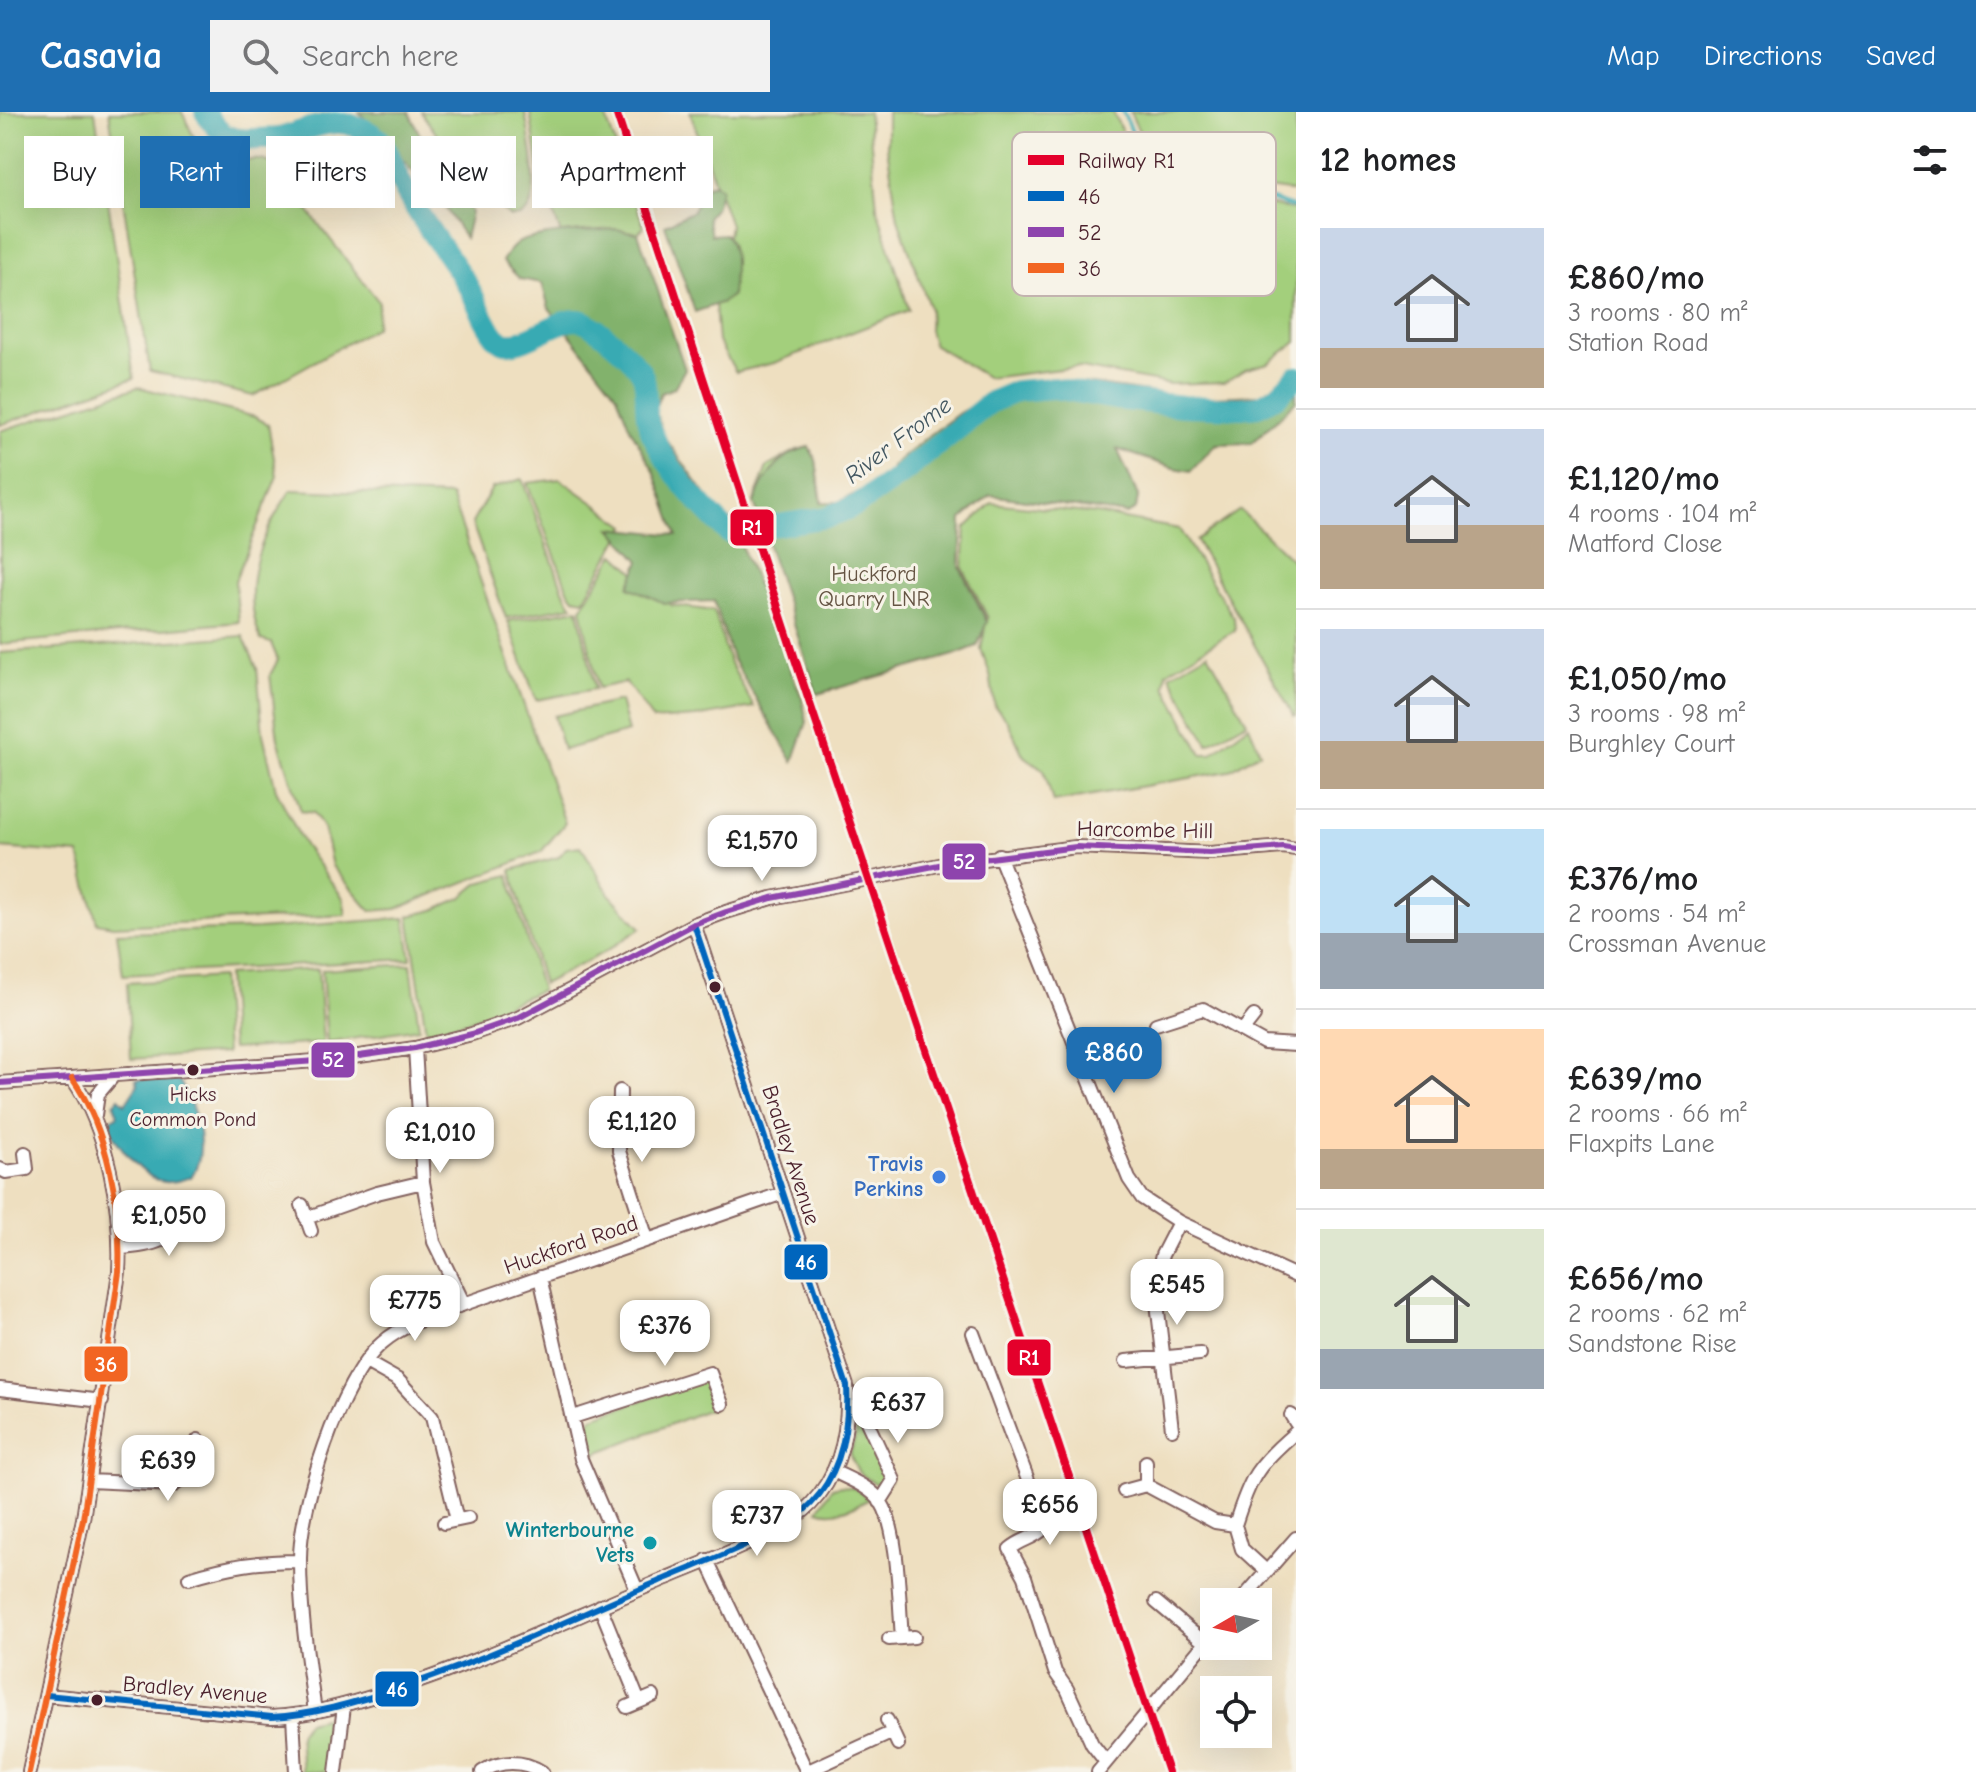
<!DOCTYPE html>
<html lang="en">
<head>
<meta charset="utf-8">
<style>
  :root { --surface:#fff; --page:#f2f2f2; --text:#202124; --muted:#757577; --line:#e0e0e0; --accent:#1f6fb2 }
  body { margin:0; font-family:"Comic Neue",sans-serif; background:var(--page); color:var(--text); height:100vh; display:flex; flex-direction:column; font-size:30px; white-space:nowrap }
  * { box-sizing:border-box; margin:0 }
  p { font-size:26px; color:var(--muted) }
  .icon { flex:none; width:44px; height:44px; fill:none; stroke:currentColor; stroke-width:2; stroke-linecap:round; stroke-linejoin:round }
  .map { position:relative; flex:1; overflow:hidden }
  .sheet { display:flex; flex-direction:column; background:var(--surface); width:680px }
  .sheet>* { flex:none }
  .hud { position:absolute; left:24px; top:24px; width:760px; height:72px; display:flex; gap:16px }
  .needle { width:52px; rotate:261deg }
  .buttons { position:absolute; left:1200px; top:1476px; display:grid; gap:16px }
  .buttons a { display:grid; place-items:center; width:72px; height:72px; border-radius:0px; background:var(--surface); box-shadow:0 8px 32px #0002; font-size:40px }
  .price { position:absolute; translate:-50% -68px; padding:0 18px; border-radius:16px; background:#fff; color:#222; font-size:26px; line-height:52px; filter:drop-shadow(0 2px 4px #0008) }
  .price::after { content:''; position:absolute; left:50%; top:48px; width:24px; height:18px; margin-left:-12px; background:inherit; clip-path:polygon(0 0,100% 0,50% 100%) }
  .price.selected { background:var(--accent); color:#fff }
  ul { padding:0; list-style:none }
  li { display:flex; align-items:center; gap:24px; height:200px; padding:0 24px }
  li+li { border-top:2px solid var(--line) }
  li span { display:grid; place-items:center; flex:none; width:224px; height:160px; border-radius:0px; color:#555 }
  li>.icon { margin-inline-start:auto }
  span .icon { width:96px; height:96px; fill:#fffc; stroke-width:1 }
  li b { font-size:34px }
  h2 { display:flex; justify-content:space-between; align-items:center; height:96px; padding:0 24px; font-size:34px }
  .pill { padding:0 28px; border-radius:0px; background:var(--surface); box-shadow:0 8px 32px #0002; font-size:28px; line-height:72px }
  .pill.selected { background:var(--accent); color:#fff }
  header { display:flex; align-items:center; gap:48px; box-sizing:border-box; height:112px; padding:0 40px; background:var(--accent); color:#fff }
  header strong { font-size:38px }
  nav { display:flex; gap:44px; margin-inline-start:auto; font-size:28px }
  .search { width:560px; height:72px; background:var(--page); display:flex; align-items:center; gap:20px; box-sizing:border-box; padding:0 28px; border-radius:0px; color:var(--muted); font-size:30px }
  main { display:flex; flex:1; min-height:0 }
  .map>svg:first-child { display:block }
</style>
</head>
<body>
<header>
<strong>Casavia</strong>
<div class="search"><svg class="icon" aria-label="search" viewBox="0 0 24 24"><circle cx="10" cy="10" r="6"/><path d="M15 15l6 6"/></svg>Search here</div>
<nav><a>Map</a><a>Directions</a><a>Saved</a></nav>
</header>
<main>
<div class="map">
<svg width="1296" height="1660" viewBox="0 0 1296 1660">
  <rect width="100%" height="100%" fill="#f7f3e8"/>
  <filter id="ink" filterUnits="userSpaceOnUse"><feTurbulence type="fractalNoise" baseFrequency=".0125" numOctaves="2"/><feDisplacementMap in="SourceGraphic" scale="16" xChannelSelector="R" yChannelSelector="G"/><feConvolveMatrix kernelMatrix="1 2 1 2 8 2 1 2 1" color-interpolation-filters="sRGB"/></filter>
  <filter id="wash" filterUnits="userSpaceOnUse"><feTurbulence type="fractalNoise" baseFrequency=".006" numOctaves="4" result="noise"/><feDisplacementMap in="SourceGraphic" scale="32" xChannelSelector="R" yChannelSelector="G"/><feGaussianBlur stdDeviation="1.8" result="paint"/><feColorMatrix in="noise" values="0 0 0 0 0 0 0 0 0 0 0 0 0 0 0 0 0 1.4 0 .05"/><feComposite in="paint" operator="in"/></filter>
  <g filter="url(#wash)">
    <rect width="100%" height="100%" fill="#eedfc0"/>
    <!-- green -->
    <path fill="#a3cf7c" stroke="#767754" stroke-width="2" d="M0 0H95L134 266 0 313Z
      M109 0H182C192 21 200 47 227 50 244 52 253 43 271 51L379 190 376 215 253 284 150 259Z
      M421 0H525C528 21 544 90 523 102 520 105 515 104 510 105 476 76 446 37 421 0Z
      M530 0H604L644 115 638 121 615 117 561 122 540 65Z
      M690 0H868L877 96 909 198 774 251 736 260 718 230 715 193 730 113Z
      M887 0H1113L1150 81 1204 80 1296 98V230L1268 251 1247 257 1224 270 1170 272 1076 255 988 266 933 232 929 218 930 197 898 107 887 35Z
      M1130 0H1296V80L1260 75 1208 59 1163 55 1149 42Z
      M138 275 255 305 268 312 277 364 235 469 239 510 0 532V319Z
      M954 328 1221 331 1190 346 1170 347 1117 337 1138 384 1136 397 1127 402 991 383 962 407 960 455 987 509 988 506 963 456 966 416 992 391 1097 402 1179 417 1234 506 1235 518 1167 560 1165 574 1202 642H1211L1249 613 1260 640 1229 659 1053 690 1044 658 1023 643 1007 608 995 595 990 562 981 537 985 517 977 534 817 582 754 389 767 355 797 338 809 335 816 348 822 390H838L886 379Z
      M522 367 564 480 573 494 506 506 472 411 492 376Z
      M560 367 626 414 584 488 574 486 568 478 527 371Z
      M291 378 451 384 565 711 541 740 396 797 371 799 332 754 324 717 314 701 301 699 278 627 270 563 278 548 271 531 261 528C239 473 260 424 291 378Z
      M1240 398 1296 452V604H1294L1196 428Z
      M615 442 670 493 714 499 729 549 754 595 695 605 653 608 626 570 598 576 581 497Z
      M578 497 595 577 536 588 508 509Z
      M243 524 257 556 263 622 276 678 304 733 343 786 346 803 113 814 97 811 79 742 0 736V541Z
      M1208 541 1247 610 1208 632 1170 563Z
      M620 589 628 620 563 638 554 604Z
      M581 734 609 782 641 816 603 841 543 872 511 758 559 745 566 736Z
      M509 763 541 878 472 908 426 920 409 804 434 798 461 786 479 771Z
      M405 806 411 847 123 863 117 821 258 817Z
      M411 852 419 916 327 931 322 858Z
      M318 857 323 931 232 937 227 863Z
      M221 865 226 941 131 947 127 871Z
      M698 1270 705 1271 716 1291 715 1295 592 1343 585 1318 592 1305Z
      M860 1307 890 1368 884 1377 859 1361 850 1343Z
      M841 1374 852 1375 870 1387C854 1394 836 1405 818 1398L832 1376Z
      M323 1606 332 1607 337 1613 331 1660H302L299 1622 307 1610Z"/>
    <!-- forest -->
    <path fill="#82b26c" stroke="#66684c" stroke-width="2" d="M359 0H409L420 23 453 53 459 67 471 101 465 126 444 94Z
      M714 71 721 76 715 96 707 105 711 123 725 122C739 137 733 164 732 183L723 190 695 200 665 113 693 99 703 76Z
      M615 117 638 121 685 257 674 276 661 281 655 296 663 323 719 401 732 411 802 586 807 610 793 650 732 546 714 489 664 491 629 475 640 449 611 416 677 423 654 359 630 316 617 283 549 196 542 171 520 167 502 149C507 141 515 131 524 128 550 120 588 119 615 117Z
      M1296 261V289L1252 331 1216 332 1191 359 1174 356 1117 337 1138 384 1136 397 1127 402 990 383 962 407 960 455 987 510 977 534 954 543 817 582 754 391C764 365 780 341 809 335L816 348 821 390H838L887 367 893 353 923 328 959 301 1011 272 1041 268 1092 272 1188 286 1259 283Z"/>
    <!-- water -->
    <path fill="#39aab3" stroke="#42646f" stroke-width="2" d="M178 966C194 993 211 1036 191 1065 182 1068 174 1071 165 1070 142 1067 114 1029 107 1010L118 1003 114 992 119 986 125 992 138 972 136 967Z"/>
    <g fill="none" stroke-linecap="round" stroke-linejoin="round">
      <!-- stream -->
      <path stroke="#39aab3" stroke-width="4" d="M1123 0 1155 70 1219 71 1296 96"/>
      <!-- river -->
      <path stroke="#39aab3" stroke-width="22" d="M205 0C221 26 230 29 259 27 267 26 276 27 283 25 321 13 343 0 378 26 389 36 393 56 400 69 418 105 444 137 466 171 477 188 482 208 495 224 516 251 562 193 589 212 604 222 640 251 644 267 648 285 643 302 652 321 669 360 699 392 729 421L828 405 857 393 898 365 991 290 1017 279 1053 276 1115 287 1183 294 1241 296 1259 294 1277 284 1296 265"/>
    </g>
  </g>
  <g filter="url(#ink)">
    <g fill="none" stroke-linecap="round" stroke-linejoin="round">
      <defs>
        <path id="minor" d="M999 743 1129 1067 1142 1086 1179 1110 1296 1164
          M1156 912 1203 897 1264 931 1296 933
          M1243 918 1254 904
          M415 936 423 1070 434 1130 464 1192
          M0 971 331 948 415 936 472 922 518 906 694 812 726 800 772 786 944 752 1076 735 1210 741 1283 735 1296 737
          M620 979 619 1039 647 1127
          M95 1003 98 982 114 963
          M0 1057 6 1060 27 1057 25 1041
          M302 1093 311 1119
          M306 1106 377 1081 423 1070
          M120 1136C157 1134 167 1129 192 1102
          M540 1165 581 1347 637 1478
          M973 1221 1041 1403 1043 1417C1033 1427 1021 1427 1010 1437L1025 1465 1055 1560 1067 1577 1092 1632 1106 1650
          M1126 1249 1200 1242
          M366 1250 398 1268 432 1305 457 1408
          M0 1277 102 1289
          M848 1296 863 1301 894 1368 880 1390
          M1291 1303 1296 1311
          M573 1305 710 1261 722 1292
          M1172 1317 1155 1174 1162 1143 1179 1110
          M833 1359C849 1367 871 1375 881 1390 899 1418 899 1492 902 1526
          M89 1369 174 1373C189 1363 193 1345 198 1328
          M1146 1373 1215 1410 1235 1413 1242 1437 1266 1459
          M1124 1379 1146 1373V1350
          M444 1411 468 1406
          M1235 1413C1250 1365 1257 1353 1296 1320
          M707 1448 807 1660
          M189 1466C228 1454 258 1449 300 1449
          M1156 1490 1205 1531
          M1240 1490 1296 1426
          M600 1494 639 1590
          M889 1527 914 1525
          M46 1583 272 1605C314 1603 351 1591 391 1579 481 1550 567 1508 655 1471 698 1452 779 1425 811 1392 842 1360 849 1316 847 1274L694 812
          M627 1595 653 1584
          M315 1600C308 1550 300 1499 300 1449 299 1395 340 1267 382 1231 405 1211 437 1202 464 1192L783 1081
          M293 1604 296 1660
          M887 1608 898 1632
          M29 1660 83 1407 119 1160C122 1099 108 1017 72 966
          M336 1660 344 1594
          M482 1660C500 1648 523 1648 542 1660
          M806 1660 893 1620
          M1098 1660 1214 1520"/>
      </defs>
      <!-- minor casing -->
      <use href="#minor" stroke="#83625f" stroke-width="16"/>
      <!-- minor -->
      <use href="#minor" stroke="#fff" stroke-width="12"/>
      <defs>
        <path id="bus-1" d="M46 1583 272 1605C314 1603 351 1591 391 1579 481 1550 567 1508 655 1471 698 1452 779 1425 811 1392 842 1360 849 1316 847 1274L694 812"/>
        <path id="bus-2" d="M0 971 331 948 415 936 472 922 518 906 694 812 726 800 772 786 944 752 1076 735 1210 741 1283 735 1296 737"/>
        <path id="bus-3" d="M29 1660 83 1407 119 1160C122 1099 108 1017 72 966"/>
      </defs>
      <!-- bus-1 casing -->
      <use href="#bus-1" stroke="#f7f3e8" stroke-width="12"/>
      <!-- bus-2 casing -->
      <use href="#bus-2" stroke="#f7f3e8" stroke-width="12"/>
      <!-- bus-3 casing -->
      <use href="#bus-3" stroke="#f7f3e8" stroke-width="12"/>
      <!-- bus-1 -->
      <use href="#bus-1" stroke="#0065bd" stroke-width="6"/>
      <!-- bus-2 -->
      <use href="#bus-2" stroke="#8e44ad" stroke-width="6"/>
      <!-- bus-3 -->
      <use href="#bus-3" stroke="#f26522" stroke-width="6"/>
      <defs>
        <path id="rail-1" d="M616 0 795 547 1168 1660"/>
      </defs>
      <!-- rail-1 casing -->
      <use href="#rail-1" stroke="#f7f3e8" stroke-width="14"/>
      <!-- rail-1 -->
      <use href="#rail-1" stroke="#e4002b" stroke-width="8"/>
    </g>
  </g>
  <!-- markers -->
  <g fill="#4a1f2b" stroke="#f7f3e8" stroke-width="3">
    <circle cx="715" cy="875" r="7"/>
    <circle cx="193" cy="958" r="7"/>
    <circle cx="97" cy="1588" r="7"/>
  </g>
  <circle fill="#3f7fe0" stroke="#f7f3e8" stroke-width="3" cx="939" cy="1065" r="8"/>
  <circle fill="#0f9aa8" stroke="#f7f3e8" stroke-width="3" cx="650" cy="1431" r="8"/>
  <g text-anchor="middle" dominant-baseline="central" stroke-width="6" stroke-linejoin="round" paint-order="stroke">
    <!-- bus labels -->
    <g font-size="20" fill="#4a1f2b" stroke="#f7f3e8">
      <text x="193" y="982">Hicks<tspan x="193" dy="25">Common Pond</tspan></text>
    </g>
    <!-- park labels -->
    <g font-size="22" fill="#655443" stroke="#f7f3e8">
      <text x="874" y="462">Huckford<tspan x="874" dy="25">Quarry LNR</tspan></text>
    </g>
    <!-- street labels -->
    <g font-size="22" fill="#4a1f2b" stroke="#f7f3e8">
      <text transform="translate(1145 718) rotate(1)">Harcombe Hill</text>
      <text transform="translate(791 1043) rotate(72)">Bradley Avenue</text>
      <text transform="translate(571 1133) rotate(-19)">Huckford Road</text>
      <text transform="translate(195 1578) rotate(5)">Bradley Avenue</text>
    </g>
    <!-- shop labels -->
    <g font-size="22" font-weight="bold" fill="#366cbe" stroke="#f7f3e8" text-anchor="end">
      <text x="923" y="1052">Travis<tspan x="923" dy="25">Perkins</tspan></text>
    </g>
    <!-- culture labels -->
    <g font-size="22" font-weight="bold" fill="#0d838f" stroke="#f7f3e8" text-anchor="end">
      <text x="634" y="1418">Winterbourne<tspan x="634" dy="25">Vets</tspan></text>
    </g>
    <!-- water labels -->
    <g font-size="24" font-style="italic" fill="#435761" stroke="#f7f3e8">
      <text transform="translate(898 328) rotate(-37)">River Frome</text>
    </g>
  </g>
  <!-- legend -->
  <rect x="1012" y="20" width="264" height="164" rx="12" fill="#f7f3e8" stroke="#c3b3af" stroke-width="2"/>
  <rect x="1028" y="43" width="36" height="10" fill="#e4002b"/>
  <rect x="1028" y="79" width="36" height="10" fill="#0065bd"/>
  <rect x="1028" y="115" width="36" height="10" fill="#8e44ad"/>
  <rect x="1028" y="151" width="36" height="10" fill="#f26522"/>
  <g font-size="22" fill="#4a1f2b">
    <text x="1078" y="56">Railway R1</text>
    <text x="1078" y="92">46</text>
    <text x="1078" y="128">52</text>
    <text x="1078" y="164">36</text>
  </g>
  <g stroke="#f7f3e8" stroke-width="3">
    <rect x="729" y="396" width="46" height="39" rx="8" fill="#e4002b"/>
    <rect x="941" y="730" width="46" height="39" rx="8" fill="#8e44ad"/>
    <rect x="310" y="929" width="46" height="38" rx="8" fill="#8e44ad"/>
    <rect x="783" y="1131" width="46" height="38" rx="8" fill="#0065bd"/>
    <rect x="1006" y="1226" width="46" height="39" rx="8" fill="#e4002b"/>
    <rect x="83" y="1233" width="46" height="38" rx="8" fill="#f26522"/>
    <rect x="374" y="1558" width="46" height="38" rx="8" fill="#0065bd"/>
  </g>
  <g font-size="22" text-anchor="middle" font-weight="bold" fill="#fff">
    <text x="752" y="423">R1</text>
    <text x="964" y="757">52</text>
    <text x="333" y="955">52</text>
    <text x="806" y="1158">46</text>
    <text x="1029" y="1253">R1</text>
    <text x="106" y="1260">36</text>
    <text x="397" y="1585">46</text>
  </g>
</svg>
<div class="buttons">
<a><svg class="needle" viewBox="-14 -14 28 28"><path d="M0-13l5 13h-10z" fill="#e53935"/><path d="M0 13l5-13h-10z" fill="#757577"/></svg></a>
<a><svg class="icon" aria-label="locate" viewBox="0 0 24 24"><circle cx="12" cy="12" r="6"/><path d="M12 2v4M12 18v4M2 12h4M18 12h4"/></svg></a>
</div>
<b class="price" style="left:762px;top:771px">£1,570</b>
<b class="price selected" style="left:1114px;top:983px">£860</b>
<b class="price" style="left:642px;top:1052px">£1,120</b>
<b class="price" style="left:440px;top:1063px">£1,010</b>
<b class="price" style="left:169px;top:1146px">£1,050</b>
<b class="price" style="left:1177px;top:1215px">£545</b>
<b class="price" style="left:415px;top:1231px">£775</b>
<b class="price" style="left:665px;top:1256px">£376</b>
<b class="price" style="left:898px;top:1333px">£637</b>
<b class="price" style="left:168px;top:1391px">£639</b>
<b class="price" style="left:1050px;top:1435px">£656</b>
<b class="price" style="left:757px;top:1446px">£737</b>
<div class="hud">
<a class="pill">Buy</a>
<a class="pill selected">Rent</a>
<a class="pill">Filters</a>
<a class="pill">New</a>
<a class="pill">Apartment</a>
</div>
</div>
<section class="sheet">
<h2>12 homes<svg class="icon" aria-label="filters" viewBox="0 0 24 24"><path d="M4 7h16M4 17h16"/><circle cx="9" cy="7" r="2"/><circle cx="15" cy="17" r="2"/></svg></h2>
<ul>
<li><span style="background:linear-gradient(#c9d6e8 75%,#b9a48a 0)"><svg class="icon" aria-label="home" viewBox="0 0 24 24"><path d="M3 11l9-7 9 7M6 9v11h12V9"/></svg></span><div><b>£860/mo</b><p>3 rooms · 80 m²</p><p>Station Road</p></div></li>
<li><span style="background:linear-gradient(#c9d6e8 60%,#b9a48a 0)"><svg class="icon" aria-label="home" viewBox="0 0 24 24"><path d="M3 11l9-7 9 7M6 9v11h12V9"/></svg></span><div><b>£1,120/mo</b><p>4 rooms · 104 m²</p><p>Matford Close</p></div></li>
<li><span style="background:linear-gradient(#c9d6e8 70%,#b9a48a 0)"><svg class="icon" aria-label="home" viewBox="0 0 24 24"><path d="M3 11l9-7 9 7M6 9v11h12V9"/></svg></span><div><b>£1,050/mo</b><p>3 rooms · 98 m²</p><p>Burghley Court</p></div></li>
<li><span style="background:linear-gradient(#bfe0f5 65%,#9aa5b1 0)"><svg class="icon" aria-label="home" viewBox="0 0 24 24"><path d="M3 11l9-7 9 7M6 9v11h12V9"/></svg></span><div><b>£376/mo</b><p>2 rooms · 54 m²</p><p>Crossman Avenue</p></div></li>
<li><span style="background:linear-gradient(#ffd9b3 75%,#b9a48a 0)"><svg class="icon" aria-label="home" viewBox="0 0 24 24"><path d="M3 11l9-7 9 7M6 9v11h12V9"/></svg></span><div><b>£639/mo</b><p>2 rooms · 66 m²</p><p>Flaxpits Lane</p></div></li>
<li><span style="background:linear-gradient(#dfe7d0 75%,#9aa5b1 0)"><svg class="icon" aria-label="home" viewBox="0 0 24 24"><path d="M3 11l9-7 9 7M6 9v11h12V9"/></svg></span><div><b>£656/mo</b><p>2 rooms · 62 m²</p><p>Sandstone Rise</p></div></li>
</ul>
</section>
</main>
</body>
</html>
